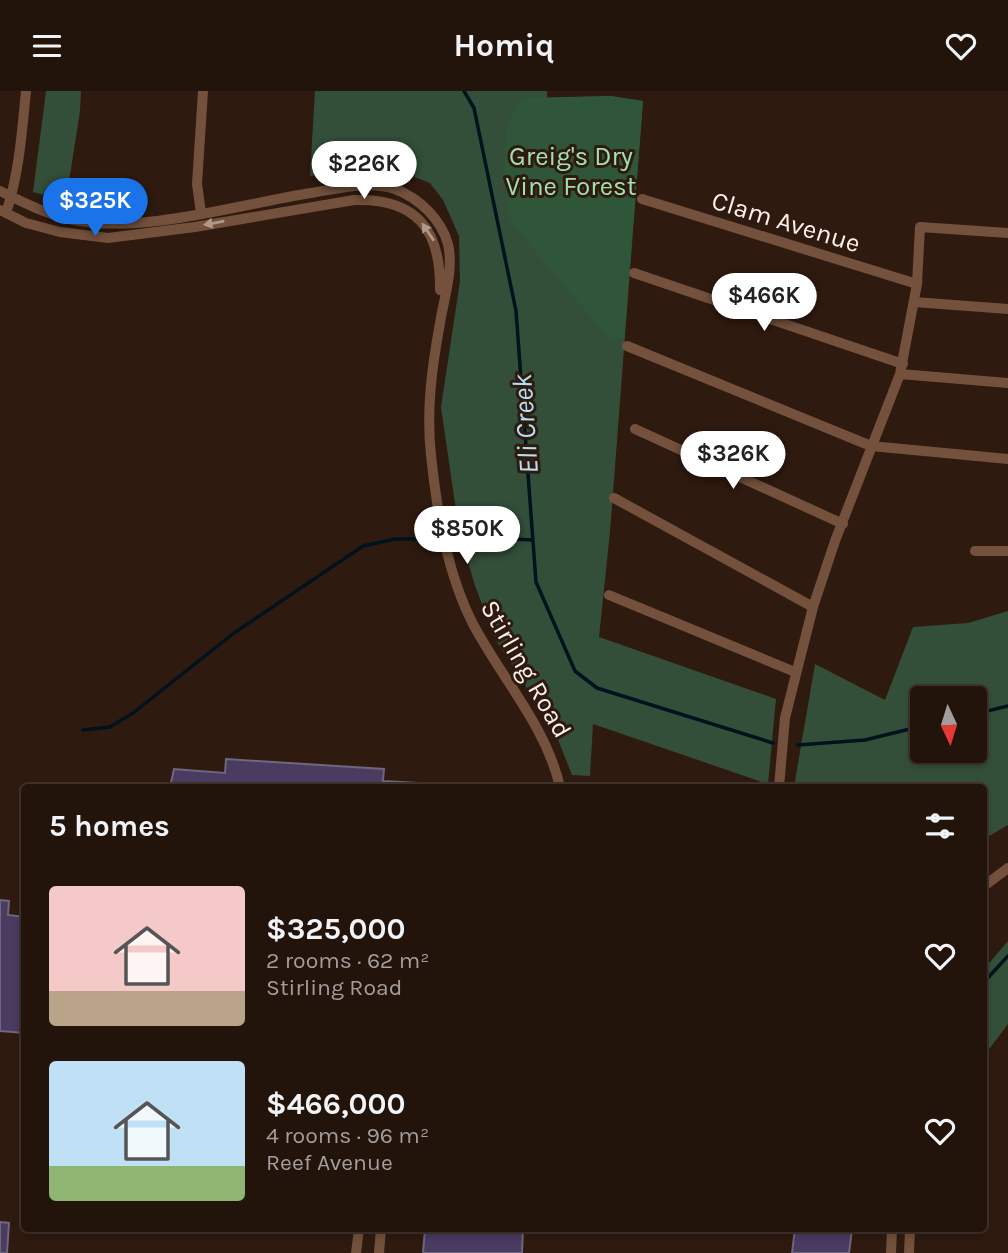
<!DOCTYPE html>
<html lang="en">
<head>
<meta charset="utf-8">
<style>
  :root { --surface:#23140b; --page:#2b1d14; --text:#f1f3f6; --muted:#a39e9d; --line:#40332c; --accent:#1a73e8 }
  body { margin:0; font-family:Karla,sans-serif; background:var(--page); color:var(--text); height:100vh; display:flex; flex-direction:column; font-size:26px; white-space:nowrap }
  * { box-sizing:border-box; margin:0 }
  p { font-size:23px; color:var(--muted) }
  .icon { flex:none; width:38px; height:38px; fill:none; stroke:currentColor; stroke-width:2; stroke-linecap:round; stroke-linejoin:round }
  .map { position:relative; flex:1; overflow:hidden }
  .drawer { position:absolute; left:21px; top:693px; width:966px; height:448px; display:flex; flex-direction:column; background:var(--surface); border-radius:7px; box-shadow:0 4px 10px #0003,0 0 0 2px var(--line) }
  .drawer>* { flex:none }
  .needle { width:46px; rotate:176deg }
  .fabs { position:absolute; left:910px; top:595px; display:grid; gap:14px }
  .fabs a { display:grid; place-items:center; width:77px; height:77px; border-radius:7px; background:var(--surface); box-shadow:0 4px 10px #0003,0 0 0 2px var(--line); font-size:35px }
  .price { position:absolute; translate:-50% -60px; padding:0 16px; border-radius:24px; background:#fff; color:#222; font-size:23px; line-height:46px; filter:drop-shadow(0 2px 4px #0008) }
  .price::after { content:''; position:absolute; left:50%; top:42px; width:21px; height:16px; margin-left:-10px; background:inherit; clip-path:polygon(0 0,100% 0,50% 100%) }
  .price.active { background:var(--accent); color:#fff }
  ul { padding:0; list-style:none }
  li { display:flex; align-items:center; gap:21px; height:175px; padding:0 28px }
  li span { display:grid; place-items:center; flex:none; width:196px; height:140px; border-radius:7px; color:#555 }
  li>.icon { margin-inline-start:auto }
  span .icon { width:84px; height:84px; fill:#fffc; stroke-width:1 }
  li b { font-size:30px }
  h2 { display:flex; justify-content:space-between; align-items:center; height:84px; padding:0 28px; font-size:30px }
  header { display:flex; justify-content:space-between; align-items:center; height:91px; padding:0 28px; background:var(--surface); font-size:32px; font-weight:700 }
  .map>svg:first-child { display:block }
</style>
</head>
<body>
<header><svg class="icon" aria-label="menu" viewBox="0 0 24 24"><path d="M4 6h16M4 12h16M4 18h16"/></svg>Homiq<svg class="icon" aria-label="heart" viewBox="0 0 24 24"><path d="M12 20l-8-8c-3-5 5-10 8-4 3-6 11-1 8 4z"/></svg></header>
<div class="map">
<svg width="1008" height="1162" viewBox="0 0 1008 1162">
  <rect width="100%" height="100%" fill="#2f1a0f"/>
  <!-- green -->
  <path fill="#334f3a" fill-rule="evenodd" d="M46 0H81L80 20 66 110 33 101Z
    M315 0H547V7L610 5 643 10 610 441 599 546 776 608 768 693 593 633 590 685 572 684 555 641 497 551 475 495 459 440 441 316 460 190 459 145 443 109 430 92 399 80 310 85Z
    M1008 520V734L984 748V696H794L815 573 885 609 913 536 968 532ZM975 607V660H922V607Z
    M1008 850V933L984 965V878Z"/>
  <!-- forest -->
  <path fill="#30563a" d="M610 5 643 10 624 246 610 248 525 149 509 127 504 82 507 34 522 7Z"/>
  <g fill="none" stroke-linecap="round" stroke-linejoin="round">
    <!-- stream -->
    <path stroke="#00121d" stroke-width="3.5" d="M464 0 474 17 516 220 536 491 575 580 597 597 773 652
      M471 446 533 449
      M975 623 1008 615
      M83 639 110 636 133 622 234 542 363 455 395 448H428
      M798 654 865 649 922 635
      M984 891 1008 865"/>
  </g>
  <!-- building -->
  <path fill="#4a3b60" stroke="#6f667f" stroke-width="2" d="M226 668 384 678 383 690 418 692 417 696H170L174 678 225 682Z
    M0 809 9 810 8 824 24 826V942L0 940Z
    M0 1131 9 1132 7 1162H0Z
    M425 1138H523L522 1162H423Z
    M795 1138H852L849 1162H792Z"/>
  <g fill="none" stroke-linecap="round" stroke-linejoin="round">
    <!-- minor -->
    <path stroke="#73513c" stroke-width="10" d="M0 100C24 112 48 124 74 129 143 143 240 113 311 102 337 98 369 89 395 98 419 107 441 128 448 153 454 178 444 207 440 232 432 276 426 319 431 364 437 421 447 482 473 533 502 588 546 635 560 696
      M642 108 917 193
      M0 119 26 132 60 141 108 147 195 136 354 109C417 107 441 139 440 199
      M6 122C19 83 22 41 26 0
      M201 122 197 93 203 0
      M634 182 903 273
      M914 211 1008 218
      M627 255 871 355 1008 368
      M900 283 1008 292
      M635 338 843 433
      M614 407 813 516
      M975 460H1008
      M609 504 795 581
      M779 696 785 627 813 516 835 450 900 283 917 193 920 136 1008 142
      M984 795 1008 777
      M356 1162 359 1138
      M379 1162 381 1138
      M891 1162 892 1138
      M909 1162 910 1138"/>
  </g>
  <!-- one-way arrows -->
  <defs><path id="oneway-solid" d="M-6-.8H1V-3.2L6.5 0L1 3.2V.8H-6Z" transform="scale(1.75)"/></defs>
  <g fill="#b1998a">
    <use href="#oneway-solid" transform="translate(214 132) rotate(170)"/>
    <use href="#oneway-solid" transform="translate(428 141) rotate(-124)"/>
  </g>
  <g text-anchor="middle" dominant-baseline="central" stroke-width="6" stroke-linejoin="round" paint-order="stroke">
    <!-- park labels -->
    <g font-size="26" fill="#a0e0af" stroke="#2f1a0f">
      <text x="571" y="65">Greig's Dry<tspan x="571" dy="30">Vine Forest</tspan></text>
    </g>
    <!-- street labels -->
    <g font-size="26" fill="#fdf0ea" stroke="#2f1a0f">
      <text transform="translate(786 131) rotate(17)">Clam Avenue</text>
      <text transform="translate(526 578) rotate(60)">Stirling Road</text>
    </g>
    <!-- water labels -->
    <g font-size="28" font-style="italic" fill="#b3e0f6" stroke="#2f1a0f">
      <text transform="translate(525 333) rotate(-94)">Eli Creek</text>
    </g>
  </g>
</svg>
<div class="fabs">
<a><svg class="needle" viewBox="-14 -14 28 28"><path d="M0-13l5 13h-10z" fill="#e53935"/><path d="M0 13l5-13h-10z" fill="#a39e9d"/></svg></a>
</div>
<b class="price" style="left:364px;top:110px">$226K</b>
<b class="price active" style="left:95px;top:147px">$325K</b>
<b class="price" style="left:764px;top:242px">$466K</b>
<b class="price" style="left:733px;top:400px">$326K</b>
<b class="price" style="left:467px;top:475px">$850K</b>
<section class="drawer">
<h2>5 homes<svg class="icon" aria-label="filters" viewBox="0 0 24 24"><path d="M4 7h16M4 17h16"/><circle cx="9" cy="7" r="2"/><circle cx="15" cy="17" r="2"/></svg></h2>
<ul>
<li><span style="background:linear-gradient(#f6c9c9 75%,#b9a48a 0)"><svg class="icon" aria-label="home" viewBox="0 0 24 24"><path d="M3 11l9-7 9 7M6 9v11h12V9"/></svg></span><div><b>$325,000</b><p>2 rooms · 62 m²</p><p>Stirling Road</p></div><svg class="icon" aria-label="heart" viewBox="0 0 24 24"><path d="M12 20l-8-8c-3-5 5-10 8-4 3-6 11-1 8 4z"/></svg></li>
<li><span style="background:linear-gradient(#bfe0f5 75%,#8fb573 0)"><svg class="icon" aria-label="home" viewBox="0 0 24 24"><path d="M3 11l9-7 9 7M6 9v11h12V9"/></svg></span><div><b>$466,000</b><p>4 rooms · 96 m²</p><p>Reef Avenue</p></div><svg class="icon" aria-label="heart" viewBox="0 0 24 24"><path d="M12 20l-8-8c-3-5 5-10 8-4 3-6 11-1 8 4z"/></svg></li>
</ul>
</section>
</div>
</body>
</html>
